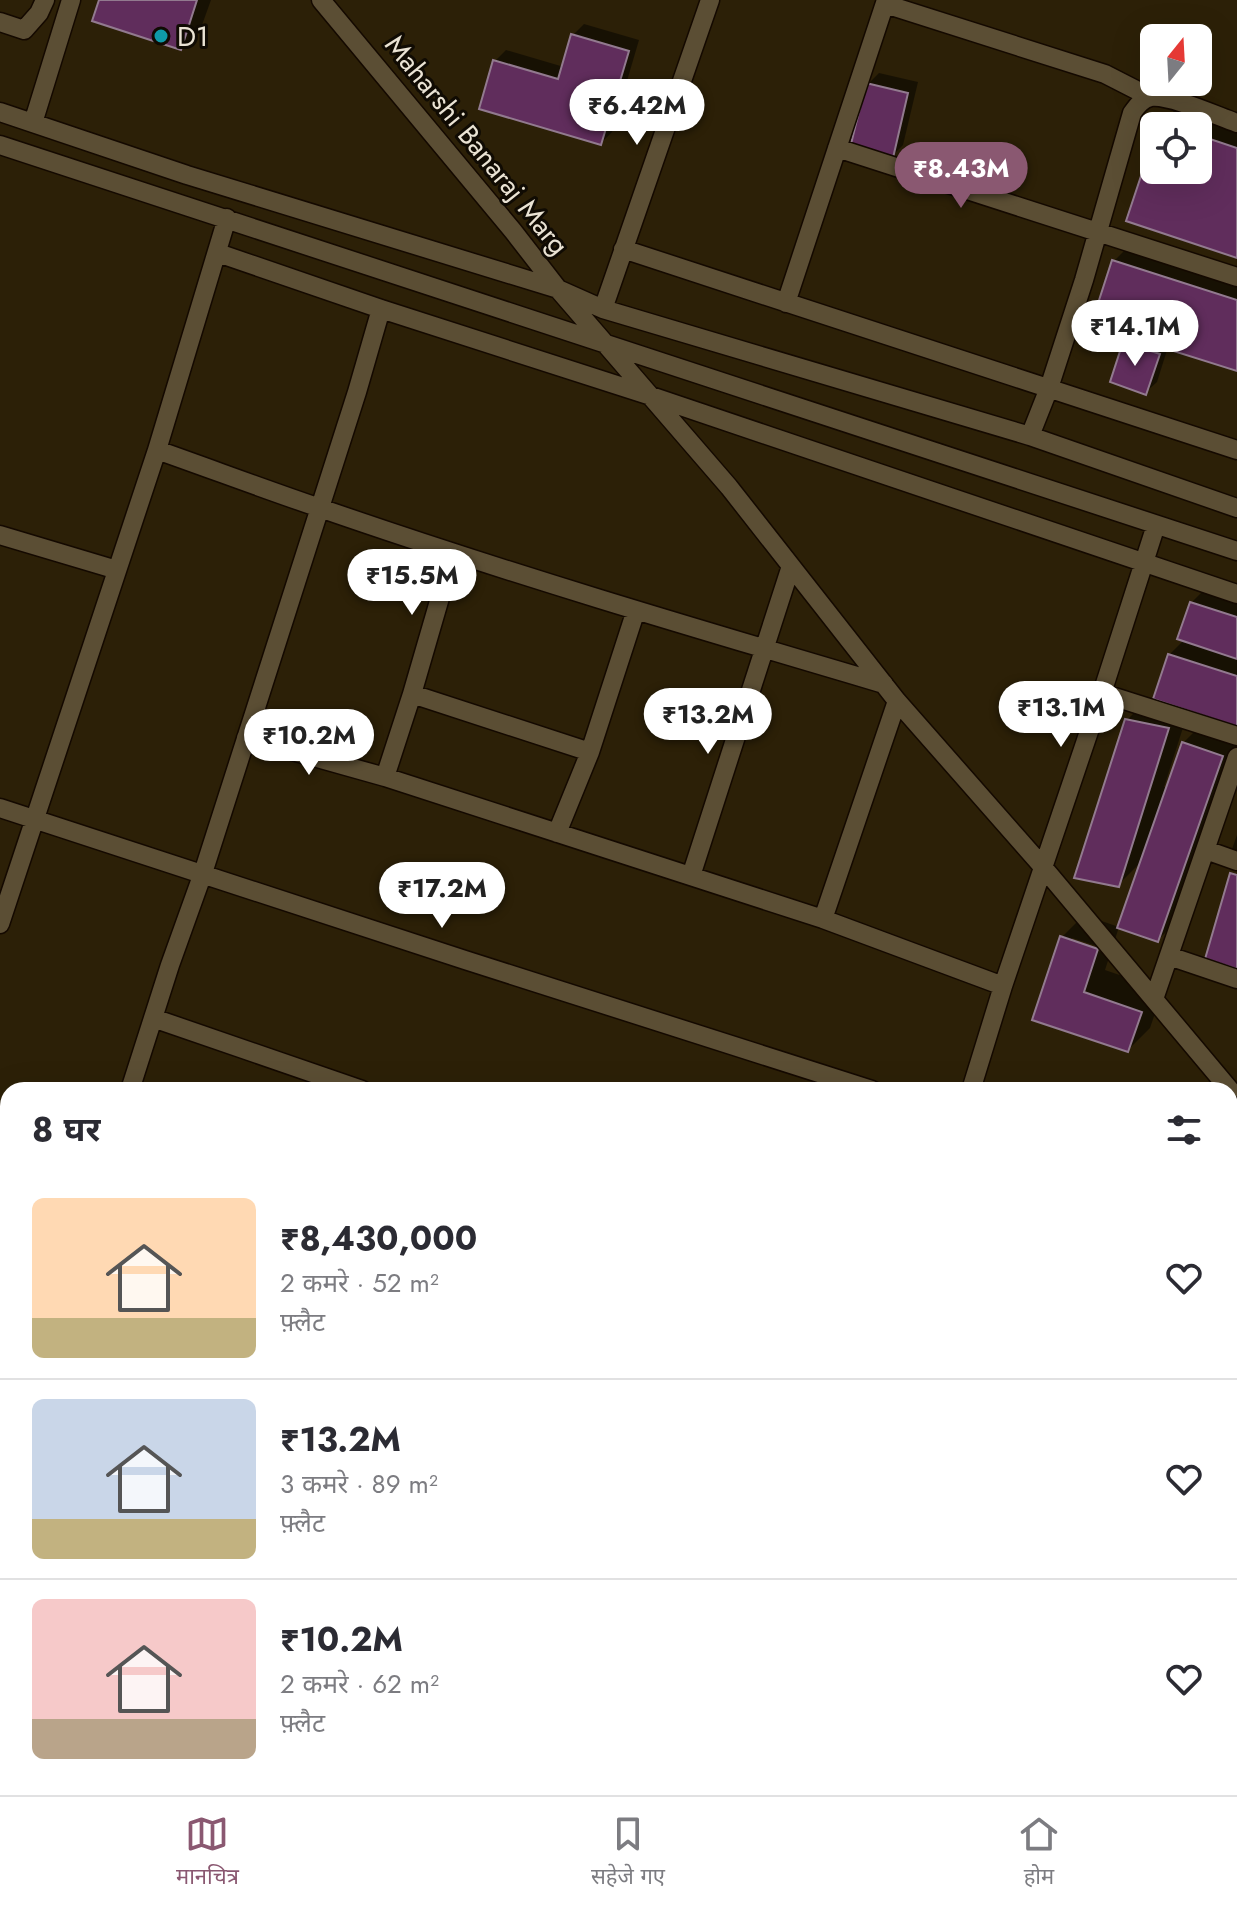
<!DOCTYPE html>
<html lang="hi">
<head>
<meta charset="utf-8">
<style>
  :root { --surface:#fff; --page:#f2f2f3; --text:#2b2b33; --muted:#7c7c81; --line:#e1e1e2; --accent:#8a5871 }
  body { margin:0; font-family:Jost,"Noto Sans Devanagari",sans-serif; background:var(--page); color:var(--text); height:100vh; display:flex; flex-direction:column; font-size:30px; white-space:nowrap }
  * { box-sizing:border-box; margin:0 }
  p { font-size:26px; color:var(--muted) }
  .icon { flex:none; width:44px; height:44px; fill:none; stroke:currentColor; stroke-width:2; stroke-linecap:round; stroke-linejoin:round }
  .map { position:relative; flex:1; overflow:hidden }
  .details { position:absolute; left:0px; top:1082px; width:1238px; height:714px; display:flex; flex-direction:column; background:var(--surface); border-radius:24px 24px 0 0; box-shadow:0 8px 32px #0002 }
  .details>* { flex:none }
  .needle { width:52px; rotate:18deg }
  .tools { position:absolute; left:1140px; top:24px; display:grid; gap:16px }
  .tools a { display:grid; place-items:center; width:72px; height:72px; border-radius:12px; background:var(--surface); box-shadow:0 8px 32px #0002; font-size:40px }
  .price { position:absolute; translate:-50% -68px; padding:0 18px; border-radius:28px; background:#fff; color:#222; font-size:26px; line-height:52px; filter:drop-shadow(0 2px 4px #0008) }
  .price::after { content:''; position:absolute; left:50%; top:48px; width:24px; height:18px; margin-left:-12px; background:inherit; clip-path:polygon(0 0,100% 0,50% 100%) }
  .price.selected { background:var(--accent); color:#fff }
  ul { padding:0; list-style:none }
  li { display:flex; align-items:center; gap:24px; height:200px; padding:0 32px }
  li+li { border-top:2px solid var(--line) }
  li span { display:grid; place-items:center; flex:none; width:224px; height:160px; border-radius:12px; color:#555 }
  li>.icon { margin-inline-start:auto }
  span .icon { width:96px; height:96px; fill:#fffc; stroke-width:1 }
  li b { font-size:34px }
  h2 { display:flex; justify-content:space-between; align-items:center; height:96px; padding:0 32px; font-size:34px }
  .dock { display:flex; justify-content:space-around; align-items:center; height:112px; border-top:2px solid var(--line); background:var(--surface); font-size:22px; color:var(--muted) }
  .dock a { display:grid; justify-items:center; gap:4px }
  .dock .selected { color:var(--accent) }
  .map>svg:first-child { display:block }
</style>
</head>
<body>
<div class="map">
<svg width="1237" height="1795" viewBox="0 0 1237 1795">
  <rect width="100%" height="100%" fill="#2c2007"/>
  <!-- shadow -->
  <path fill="#0007" fill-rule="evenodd" d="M101 0H211L202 25 181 47Z
    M584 24 639 40 612 132 601 143 481 108 495 61 506 50 564 67 573 35Z
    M879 73 918 82 903 145 892 156 868 84Z
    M1183 101 1237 120V256L1128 220 1154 143V170H1198V126H1160Z
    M1136 239 1237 271V369L1168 347 1157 382 1146 392 1125 343 1132 336 1114 261Z
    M1213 581 1237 589V725L1189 709 1164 787 1168 788 1183 743 1205 721 1237 732V753L1180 918 1158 940 1142 861 1118 885 1127 720 1149 698 1155 699 1169 655 1185 639 1191 603Z
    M1237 835V851L1232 849Z
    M1084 915 1119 927 1105 970 1163 990 1150 1028 1128 1050 1034 1019 1062 937ZM1072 938 1109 950 1107 954 1072 942Z
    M1230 1195 1237 1197V1363L1230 1385Z
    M1237 1472V1616L1230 1637V1493Z
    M8 1645V1710L0 1708V1653Z
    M0 1730 7 1732 0 1758Z"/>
  <!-- building -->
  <path fill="#602d5c" stroke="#927a8f" stroke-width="2" d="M99 0H197L181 50 92 21Z
    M571 34 629 51 601 145 479 109 493 60 558 79Z
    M866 83 908 93 893 158 850 148Z
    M1198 135 1237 148V258L1126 221 1154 137V170H1198Z
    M1112 260 1237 300V371L1091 325Z
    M1123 342 1160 354 1146 395 1110 382Z
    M1190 602 1237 617V659L1177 639Z
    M1168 654 1237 676V727L1153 699Z
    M1125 719 1169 728 1119 887 1074 878Z
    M1182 742 1223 756 1158 942 1117 928Z
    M1230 873 1237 875V969L1205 959Z
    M1060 936 1098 949 1084 992 1142 1012 1128 1052 1032 1020Z
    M1236 1226 1237 1322 1230 1343V1245Z
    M1237 1465V1575L1230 1596V1487Z
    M0 1655 8 1657V1712L0 1710Z"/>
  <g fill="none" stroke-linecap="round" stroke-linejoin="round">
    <defs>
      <path id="minor" d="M321 0 513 231 558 289 729 487 897 701 1043 867 1230 1090
        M885 4 1105 74 1150 97
        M0 22 24 30 39 13 45 0
        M0 112 187 175 558 289 603 309 1030 436 1237 508
        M33 123 71 0
        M0 145 1237 551
        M837 148 1237 277
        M623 249 1237 450
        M218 253 381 309 651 396 1237 594
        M786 303 886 0
        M603 309 710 0
        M1030 436 1049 388 1084 280 1132 113C1137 106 1142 99 1151 97 1171 95 1217 116 1237 123
        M157 450C211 469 264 489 317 507 504 572 694 628 884 684
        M0 535 117 570
        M636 610 590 752 412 694 385 777 823 919 1003 986
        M1102 693 1237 736
        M412 694 453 553
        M246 738 385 777
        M0 808 465 960 872 1090
        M557 833 590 752
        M1206 850 1237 861
        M691 876 791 566
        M823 919 897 701
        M0 924 157 450 227 218
        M1169 956 1237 979
        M1154 999 1237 757
        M153 1018 362 1090
        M130 1090 170 965 203 873 357 392 381 309
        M971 1090 1003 986 1102 693 1156 525
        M1230 1191 1237 1193
        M0 1356 8 1358
        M1230 1413 1237 1392
        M0 1540 8 1543
        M0 1713 8 1716
        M230 1788 250 1795
        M214 1795 217 1788
        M366 1795 368 1788"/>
    </defs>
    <!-- minor casing -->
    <use href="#minor" stroke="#140900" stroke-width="21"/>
    <!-- minor -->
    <use href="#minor" stroke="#5b4e34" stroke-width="18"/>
  </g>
  <!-- markers -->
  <circle fill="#0f9aa8" stroke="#100b03" stroke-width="3" cx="161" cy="36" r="8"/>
  <g text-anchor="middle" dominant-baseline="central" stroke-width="6" stroke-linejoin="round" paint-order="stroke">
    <!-- poi labels -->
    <g font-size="28" fill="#eae3d4" stroke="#100b03" text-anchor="start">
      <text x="177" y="36">D1</text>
    </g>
    <!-- street labels -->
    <g font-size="28" fill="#eae3d4" stroke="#100b03">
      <text transform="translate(477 145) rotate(51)">Maharshi Banaraj Marg</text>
    </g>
  </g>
</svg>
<div class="tools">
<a><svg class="needle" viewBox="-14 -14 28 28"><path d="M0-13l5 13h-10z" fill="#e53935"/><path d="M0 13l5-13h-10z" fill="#7c7c81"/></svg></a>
<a><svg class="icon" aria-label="locate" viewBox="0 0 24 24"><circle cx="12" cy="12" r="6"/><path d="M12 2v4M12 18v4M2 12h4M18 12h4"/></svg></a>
</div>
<b class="price" style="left:637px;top:147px">₹6.42M</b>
<b class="price selected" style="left:961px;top:210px">₹8.43M</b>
<b class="price" style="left:1135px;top:368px">₹14.1M</b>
<b class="price" style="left:412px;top:617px">₹15.5M</b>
<b class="price" style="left:1061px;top:749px">₹13.1M</b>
<b class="price" style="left:708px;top:756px">₹13.2M</b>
<b class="price" style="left:309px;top:777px">₹10.2M</b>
<b class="price" style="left:442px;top:930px">₹17.2M</b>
<section class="details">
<h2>8 घर<svg class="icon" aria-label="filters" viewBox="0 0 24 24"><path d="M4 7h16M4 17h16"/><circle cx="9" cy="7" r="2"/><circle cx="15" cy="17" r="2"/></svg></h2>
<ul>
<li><span style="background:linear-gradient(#ffd9b3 75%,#c2b280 0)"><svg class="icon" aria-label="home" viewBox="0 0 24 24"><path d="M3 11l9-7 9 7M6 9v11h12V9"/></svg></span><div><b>₹8,430,000</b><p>2 कमरे · 52 m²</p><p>फ़्लैट</p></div><svg class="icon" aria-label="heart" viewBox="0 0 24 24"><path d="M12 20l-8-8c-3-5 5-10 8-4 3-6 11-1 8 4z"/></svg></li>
<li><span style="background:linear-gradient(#c9d6e8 75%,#c2b280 0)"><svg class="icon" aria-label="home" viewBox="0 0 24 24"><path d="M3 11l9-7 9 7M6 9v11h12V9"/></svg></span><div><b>₹13.2M</b><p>3 कमरे · 89 m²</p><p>फ़्लैट</p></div><svg class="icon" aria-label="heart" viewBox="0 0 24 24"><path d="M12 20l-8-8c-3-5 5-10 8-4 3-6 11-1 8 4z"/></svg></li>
<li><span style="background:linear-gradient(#f6c9c9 75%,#b9a48a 0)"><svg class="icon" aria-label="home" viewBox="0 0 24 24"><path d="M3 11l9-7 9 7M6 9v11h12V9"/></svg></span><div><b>₹10.2M</b><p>2 कमरे · 62 m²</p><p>फ़्लैट</p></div><svg class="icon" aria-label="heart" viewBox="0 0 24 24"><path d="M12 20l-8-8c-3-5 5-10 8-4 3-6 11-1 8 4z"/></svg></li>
</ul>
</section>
</div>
<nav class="dock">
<a class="selected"><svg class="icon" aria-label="map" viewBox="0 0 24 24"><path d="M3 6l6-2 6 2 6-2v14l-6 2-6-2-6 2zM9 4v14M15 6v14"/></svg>मानचित्र</a>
<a><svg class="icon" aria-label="saved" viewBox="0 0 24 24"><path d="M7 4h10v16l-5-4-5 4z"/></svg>सहेजे गए</a>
<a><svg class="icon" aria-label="home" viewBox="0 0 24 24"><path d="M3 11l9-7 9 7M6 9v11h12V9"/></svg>होम</a>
</nav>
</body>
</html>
